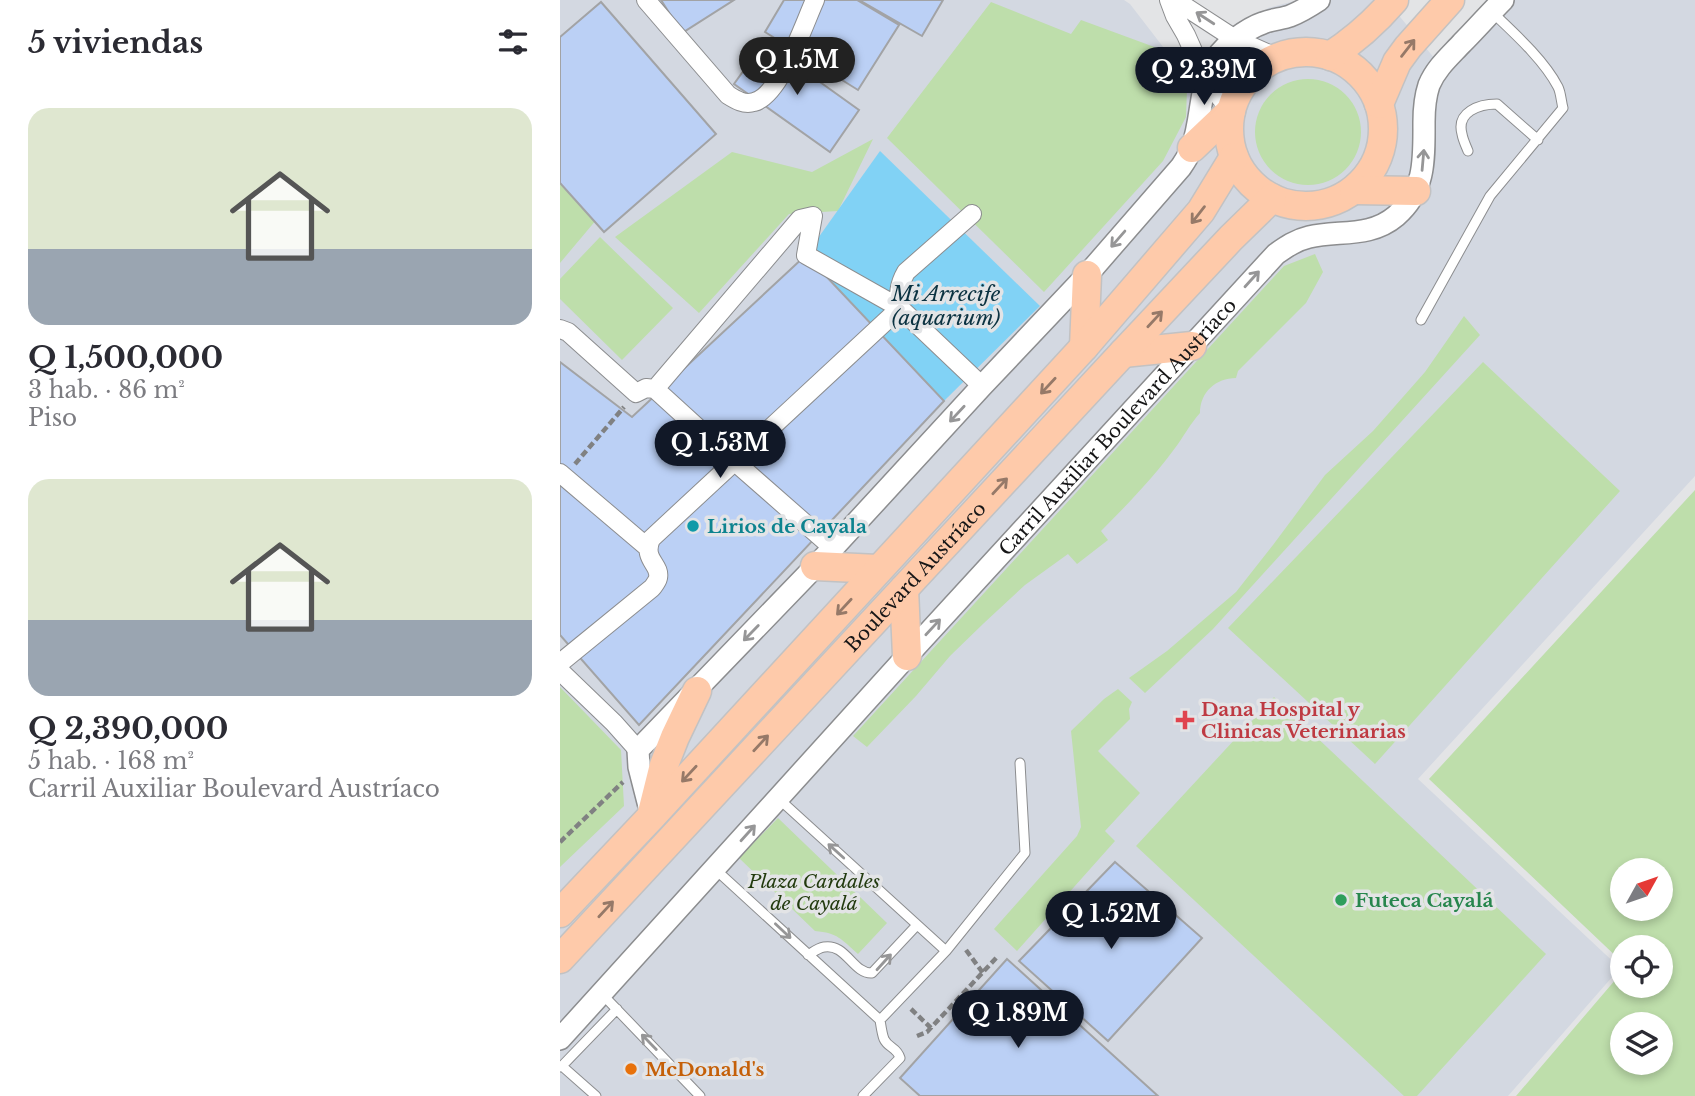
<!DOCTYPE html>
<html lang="es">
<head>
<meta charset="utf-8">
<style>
  :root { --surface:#fff; --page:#f2f2f3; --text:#2b2b33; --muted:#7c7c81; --accent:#111827 }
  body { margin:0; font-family:"Libre Baskerville",serif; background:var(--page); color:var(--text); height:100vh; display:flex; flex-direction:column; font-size:26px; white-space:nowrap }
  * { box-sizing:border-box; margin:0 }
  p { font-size:23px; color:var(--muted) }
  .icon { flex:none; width:38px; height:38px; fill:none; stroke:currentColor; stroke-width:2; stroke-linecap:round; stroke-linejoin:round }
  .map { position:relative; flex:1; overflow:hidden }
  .side { display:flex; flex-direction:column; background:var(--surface); width:560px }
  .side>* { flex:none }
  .needle { width:46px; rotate:50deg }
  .fabs { position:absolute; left:1050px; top:858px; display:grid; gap:14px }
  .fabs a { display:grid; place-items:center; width:63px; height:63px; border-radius:50%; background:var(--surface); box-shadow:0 4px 10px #0003; font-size:35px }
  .price { position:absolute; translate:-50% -60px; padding:0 16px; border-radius:24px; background:var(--accent); color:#fff; font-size:23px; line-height:46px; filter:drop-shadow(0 2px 4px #0008) }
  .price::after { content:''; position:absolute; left:50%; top:42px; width:21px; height:16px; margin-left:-10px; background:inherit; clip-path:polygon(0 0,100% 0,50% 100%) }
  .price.active { background:#222; color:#fff }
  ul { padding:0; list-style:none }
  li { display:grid; align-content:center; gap:14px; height:371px; padding:0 28px }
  li span { display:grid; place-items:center; height:217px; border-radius:21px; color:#555 }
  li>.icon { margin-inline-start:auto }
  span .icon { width:126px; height:126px; fill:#fffc; stroke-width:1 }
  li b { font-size:30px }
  h2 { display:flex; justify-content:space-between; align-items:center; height:84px; padding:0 28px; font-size:30px }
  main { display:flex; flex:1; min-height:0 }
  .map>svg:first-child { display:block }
</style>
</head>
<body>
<main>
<section class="side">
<h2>5 viviendas<svg class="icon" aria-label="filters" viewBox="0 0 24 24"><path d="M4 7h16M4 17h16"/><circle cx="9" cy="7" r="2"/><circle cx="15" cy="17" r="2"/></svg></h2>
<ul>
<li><span style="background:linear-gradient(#dfe7d0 65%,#9aa5b1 0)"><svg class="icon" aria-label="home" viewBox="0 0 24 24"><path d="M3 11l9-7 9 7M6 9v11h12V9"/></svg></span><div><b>Q 1,500,000</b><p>3 hab. · 86 m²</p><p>Piso</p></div></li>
<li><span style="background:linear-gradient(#dfe7d0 65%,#9aa5b1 0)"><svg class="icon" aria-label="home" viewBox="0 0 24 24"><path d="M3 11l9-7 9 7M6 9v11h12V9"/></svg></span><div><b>Q 2,390,000</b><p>5 hab. · 168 m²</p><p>Carril Auxiliar Boulevard Austríaco</p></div></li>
</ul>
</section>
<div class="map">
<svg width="1135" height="1096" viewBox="0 0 1135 1096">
  <rect width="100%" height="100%" fill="#e3e4e6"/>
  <!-- built -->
  <path fill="#d3d8e1" d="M0 0H564L570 4 637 91 664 41 708 8 738 0H826L880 65 938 0H1135V476L858 779 1060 968 948 1096H0Z"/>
  <!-- green -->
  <path fill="#bedeab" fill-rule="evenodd" d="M431 2 511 34 521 20 608 52 627 89 626 117 603 161 484 292 327 138Z
    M695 132a53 53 0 1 1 106 0a53 53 0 1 1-106 0Z
    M313 139 278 211 229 214 139 313 55 237 172 152 252 172Z
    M0 179 37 219 0 263Z
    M40 237 113 308 62 360 0 299V279Z
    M755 254 763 272 746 303 678 371 676 378C656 378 640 392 640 413 631 423 625 434 618 444 595 476 568 504 541 531L548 540 517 564 508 554 465 585 424 623 390 656 356 696 307 747 293 736 724 266Z
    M904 316 920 335 653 629 585 693 569 678 607 651 676 592 713 545 765 475 813 431 865 372Z
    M923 362 1060 491 815 764 668 628Z
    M1135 490V1096H956L1062 972V985H1101V947H1062V962L869 779ZM1062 870H1101V908H1062ZM1062 1024H1101V1062H1062Z
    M0 687 61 750 64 806 0 867Z
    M558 689 572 702 569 709 570 719 538 751 580 793 545 831 555 841 457 951 434 929 517 836 521 827 511 731 544 699Z
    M714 697 986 954 857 1096H844L576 846Z
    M218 818 327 923 298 954C281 939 278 933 255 931L179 858Z"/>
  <!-- water -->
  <path fill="#81d2f5" d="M320 151 480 306 384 401 246 255Z"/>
  <!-- building -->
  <path fill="#bbd0f5" stroke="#a2a3a5" stroke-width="2" d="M101 0H174L122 33Z
    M224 0H297L339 25 298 90 205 32Z
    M299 0H383L362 36Z
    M41 2 156 134 44 232 0 183V37Z
    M204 42 299 110 270 152 174 84Z
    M246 255 384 401 79 725 0 635V362L72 417Z
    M555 862 642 938 548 1041 459 961Z
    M447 959 598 1096H360L340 1078Z"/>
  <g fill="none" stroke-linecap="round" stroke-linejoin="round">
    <defs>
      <path id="service" d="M908 151C906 146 903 140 902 134 896 112 919 104 937 104L978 140
        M861 320 930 196 1003 108C1001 101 1001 93 998 87 984 60 954 33 933 13
        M155 869 320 1020 386 951 219 799
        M386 951 465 853 460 763
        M248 955C253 952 258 948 264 947 286 943 293 974 312 973L357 925
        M42 994 140 1096
        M2 1066 36 1096
        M0 1067 2 1066 57 1009
        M303 1096 340 1058C337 1047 328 1048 324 1039 322 1034 321 1026 320 1020"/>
      <path id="minor" d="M86 0 168 95C176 100 184 105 194 102 220 96 244 24 255 0
        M609 0 615 16 626 35 646 80 671 111
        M615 0 675 39 718 58
        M0 329 8 332 76 393 86 388 95 389 174 461 273 548
        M95 389 240 219 253 216 246 255 340 308C338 294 339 284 346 272L412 214
        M0 473 87 547
        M0 663 92 588C93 587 98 580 98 578 101 564 82 560 91 539L340 308 422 386
        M0 671 54 723 78 750"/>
      <g id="tertiary">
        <path d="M91 814 79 767 78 750 273 548 422 386 527 275 621 167C625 161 629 155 632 148 646 107 635 68 675 39 683 33 694 26 703 23 712 19 722 19 730 16 740 12 750 6 759 0"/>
        <path id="s1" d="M0 1039 347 656 716 254C726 247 736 240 749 237 779 230 810 238 836 216 866 190 864 159 864 122 864 110 865 97 869 85 876 68 890 56 902 43 916 29 929 14 943 0"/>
      </g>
      <g id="primary">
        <circle cx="746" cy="129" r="77"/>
        <path d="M770 56C795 40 815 22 834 0"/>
        <path d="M819 104 837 62 848 47 890 0"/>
        <path d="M632 148 671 111"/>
        <path d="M794 190 856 191"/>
        <path d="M524 347 527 275"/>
        <path d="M563 353 632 346"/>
        <path d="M255 566 318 569"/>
        <path d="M344 589 347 656"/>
        <path d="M92 813 104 765 115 737 137 691"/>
        <path d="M0 913 92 816 524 347 641 211 674 157"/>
        <path id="s2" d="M0 959 563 353 671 238 712 198"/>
      </g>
    </defs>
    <!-- service casing -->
    <use href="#service" stroke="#8c8d8f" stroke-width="11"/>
    <!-- minor casing -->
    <use href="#minor" stroke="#8c8d8f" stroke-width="20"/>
    <!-- tertiary casing -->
    <use href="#tertiary" stroke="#8c8d8f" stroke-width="24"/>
    <!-- primary casing -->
    <use href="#primary" stroke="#c2c2c3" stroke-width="31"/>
    <!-- path -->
    <path stroke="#808182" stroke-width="4.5" stroke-dasharray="7 3.5" stroke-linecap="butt" d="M15 464 64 407
      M0 842 63 782
      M406 950 423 973
      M351 1009 371 1028
      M357 1036 367 1032 438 956"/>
    <!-- service -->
    <use href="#service" stroke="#fff" stroke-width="9"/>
    <!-- minor -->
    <use href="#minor" stroke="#fff" stroke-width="18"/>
    <!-- tertiary -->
    <use href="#tertiary" stroke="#fff" stroke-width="21"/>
    <!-- primary -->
    <use href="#primary" stroke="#fecaaa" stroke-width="28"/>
  </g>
  <!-- one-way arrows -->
  <defs><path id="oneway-shaft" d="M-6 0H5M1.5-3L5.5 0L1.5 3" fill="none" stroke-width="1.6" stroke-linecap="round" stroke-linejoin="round" transform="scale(1.75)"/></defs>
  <g stroke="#969697">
    <use href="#oneway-shaft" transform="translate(645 18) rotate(-147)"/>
    <use href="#oneway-shaft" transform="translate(863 160) rotate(-85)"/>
    <use href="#oneway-shaft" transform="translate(558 239) rotate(131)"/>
    <use href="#oneway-shaft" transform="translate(692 279) rotate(-48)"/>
    <use href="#oneway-shaft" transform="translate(397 414) rotate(133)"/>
    <use href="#oneway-shaft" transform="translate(373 627) rotate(-47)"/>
    <use href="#oneway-shaft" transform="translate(191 633) rotate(134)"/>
    <use href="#oneway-shaft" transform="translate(188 833) rotate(-48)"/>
    <use href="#oneway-shaft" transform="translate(276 851) rotate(-138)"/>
    <use href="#oneway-shaft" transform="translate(223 931) rotate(43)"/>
    <use href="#oneway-shaft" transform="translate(324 962) rotate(-48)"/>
    <use href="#oneway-shaft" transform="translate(89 1042) rotate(-134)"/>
  </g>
  <g stroke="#967968">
    <use href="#oneway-shaft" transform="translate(848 48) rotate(-52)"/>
    <use href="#oneway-shaft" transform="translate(638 215) rotate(128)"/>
    <use href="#oneway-shaft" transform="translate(595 319) rotate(-47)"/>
    <use href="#oneway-shaft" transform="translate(488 386) rotate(133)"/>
    <use href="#oneway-shaft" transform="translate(440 486) rotate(-47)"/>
    <use href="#oneway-shaft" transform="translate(284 607) rotate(133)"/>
    <use href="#oneway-shaft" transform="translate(201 743) rotate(-47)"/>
    <use href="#oneway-shaft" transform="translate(129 774) rotate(133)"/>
    <use href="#oneway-shaft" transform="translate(46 909) rotate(-47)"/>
  </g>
  <!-- markers -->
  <circle fill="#0f9aa8" stroke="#e3e4e6" stroke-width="2.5" cx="133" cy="526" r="7"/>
  <path fill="#e0444e" stroke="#e3e4e6" stroke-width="2.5" d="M621.5 709.5h7v7h7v7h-7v7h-7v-7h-7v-7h7z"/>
  <circle fill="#2e9e5b" stroke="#e3e4e6" stroke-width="2.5" cx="781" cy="900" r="7"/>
  <circle fill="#e8710a" stroke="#e3e4e6" stroke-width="2.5" cx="71" cy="1069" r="7"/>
  <g text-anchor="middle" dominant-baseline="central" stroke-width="7" stroke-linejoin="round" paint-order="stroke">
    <!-- street labels -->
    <g font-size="19" fill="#161617" stroke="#e3e4e6">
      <text stroke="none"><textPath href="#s1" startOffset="828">Carril Auxiliar Boulevard Austríaco</textPath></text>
      <text stroke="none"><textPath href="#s2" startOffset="522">Boulevard Austríaco</textPath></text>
    </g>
    <!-- culture labels -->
    <g font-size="19" font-weight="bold" fill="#0d838f" stroke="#e3e4e6" text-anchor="start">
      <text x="147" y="526">Lirios de Cayala</text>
    </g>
    <!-- health labels -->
    <g font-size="19" font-weight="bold" fill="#be3a42" stroke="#e3e4e6" text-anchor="start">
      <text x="641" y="709">Dana Hospital y<tspan x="641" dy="22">Clinicas Veterinarias</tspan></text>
    </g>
    <!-- park labels -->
    <g font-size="19" font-style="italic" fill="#233b0f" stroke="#e3e4e6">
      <text x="254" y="881">Plaza Cardales<tspan x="254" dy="22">de Cayalá</tspan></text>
    </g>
    <!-- leisure labels -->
    <g font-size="19" font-weight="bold" fill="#27864d" stroke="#e3e4e6" text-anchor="start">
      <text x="795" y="900">Futeca Cayalá</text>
    </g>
    <!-- food labels -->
    <g font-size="19" font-weight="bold" fill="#c56008" stroke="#e3e4e6" text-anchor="start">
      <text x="85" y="1069">McDonald's</text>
    </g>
    <!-- water labels -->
    <g font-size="21" font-style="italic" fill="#0b3241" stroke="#e3e4e6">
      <text x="386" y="294">Mi Arrecife<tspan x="386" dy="24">(aquarium)</tspan></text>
    </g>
  </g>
</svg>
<div class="fabs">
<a><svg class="needle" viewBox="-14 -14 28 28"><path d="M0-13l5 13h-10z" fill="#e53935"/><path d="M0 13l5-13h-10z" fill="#7c7c81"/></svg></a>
<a><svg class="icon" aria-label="locate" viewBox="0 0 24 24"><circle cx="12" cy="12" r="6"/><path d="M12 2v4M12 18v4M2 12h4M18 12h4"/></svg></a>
<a><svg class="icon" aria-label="layers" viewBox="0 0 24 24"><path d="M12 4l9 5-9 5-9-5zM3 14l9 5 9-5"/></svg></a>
</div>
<b class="price active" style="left:237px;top:97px">Q 1.5M</b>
<b class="price" style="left:644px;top:107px">Q 2.39M</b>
<b class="price" style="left:160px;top:480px">Q 1.53M</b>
<b class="price" style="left:551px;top:951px">Q 1.52M</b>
<b class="price" style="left:458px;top:1050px">Q 1.89M</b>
</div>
</main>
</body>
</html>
